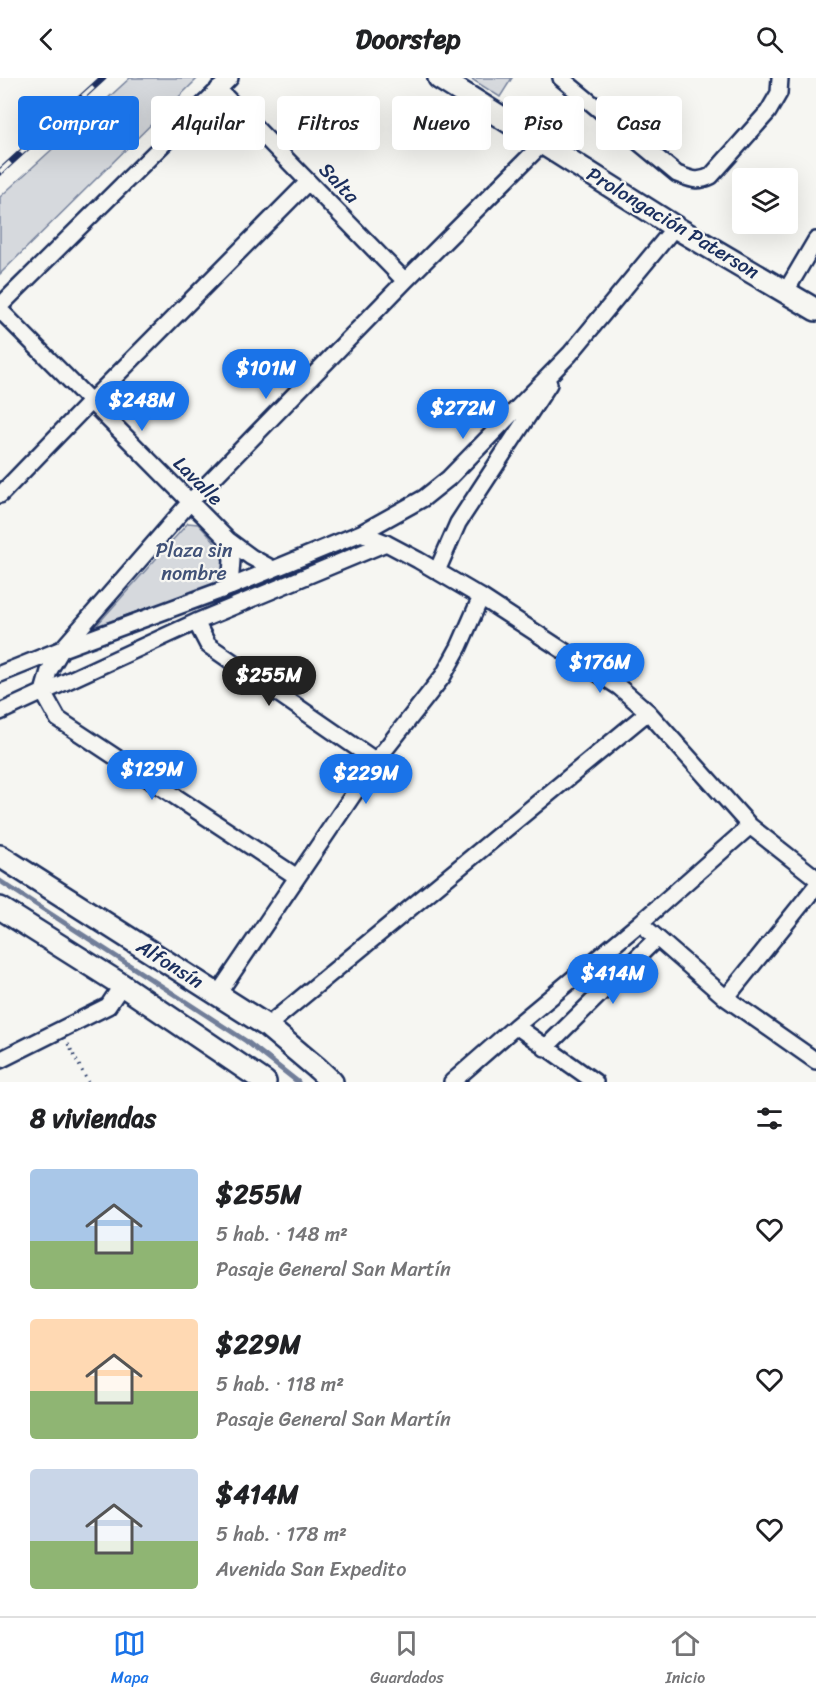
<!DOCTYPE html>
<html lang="es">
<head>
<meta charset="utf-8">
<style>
  :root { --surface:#fff; --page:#f2f2f2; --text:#202124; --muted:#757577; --line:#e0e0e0; --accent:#1a73e8 }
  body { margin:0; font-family:Sriracha,sans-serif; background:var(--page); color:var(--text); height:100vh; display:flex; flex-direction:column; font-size:22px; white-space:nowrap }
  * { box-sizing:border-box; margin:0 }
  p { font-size:20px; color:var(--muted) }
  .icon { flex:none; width:33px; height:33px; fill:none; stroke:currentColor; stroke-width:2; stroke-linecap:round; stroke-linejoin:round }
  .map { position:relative; height:1004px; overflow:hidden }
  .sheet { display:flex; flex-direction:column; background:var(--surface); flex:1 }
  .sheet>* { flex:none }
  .guide { position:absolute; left:18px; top:18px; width:780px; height:54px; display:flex; gap:12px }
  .buttons { position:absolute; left:732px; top:90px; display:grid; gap:12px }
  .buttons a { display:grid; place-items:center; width:66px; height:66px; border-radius:6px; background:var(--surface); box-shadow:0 6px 24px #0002; font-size:30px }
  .price { position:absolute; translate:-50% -51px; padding:0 14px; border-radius:21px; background:var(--accent); color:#fff; font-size:20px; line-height:39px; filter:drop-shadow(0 2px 3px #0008) }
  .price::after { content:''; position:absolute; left:50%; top:36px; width:18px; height:14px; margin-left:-9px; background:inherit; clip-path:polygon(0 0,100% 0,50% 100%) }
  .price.on { background:#222; color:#fff }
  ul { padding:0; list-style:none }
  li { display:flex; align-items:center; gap:18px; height:150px; padding:0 30px }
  li span { display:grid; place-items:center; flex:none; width:168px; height:120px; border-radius:6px; color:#555 }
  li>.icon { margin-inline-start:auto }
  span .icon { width:72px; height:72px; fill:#fffc; stroke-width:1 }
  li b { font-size:26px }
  h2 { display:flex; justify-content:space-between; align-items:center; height:72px; padding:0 30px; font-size:26px }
  .tag { padding:0 21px; border-radius:6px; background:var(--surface); box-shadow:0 6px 24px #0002; font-size:21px; line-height:54px }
  .tag.on { background:var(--accent); color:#fff }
  header { display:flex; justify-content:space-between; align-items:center; height:78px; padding:0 30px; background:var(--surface); font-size:27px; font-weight:700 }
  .menu { display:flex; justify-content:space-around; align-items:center; height:84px; border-top:2px solid var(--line); background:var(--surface); font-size:16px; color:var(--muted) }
  .menu a { display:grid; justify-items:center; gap:3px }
  .menu .on { color:var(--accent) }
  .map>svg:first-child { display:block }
</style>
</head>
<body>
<header><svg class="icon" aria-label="back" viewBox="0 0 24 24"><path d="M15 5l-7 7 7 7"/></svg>Doorstep<svg class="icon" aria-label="search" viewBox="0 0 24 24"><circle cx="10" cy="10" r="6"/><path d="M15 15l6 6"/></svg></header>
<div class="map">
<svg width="816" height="1004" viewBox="0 0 816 1004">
  <rect width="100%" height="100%" fill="#f6f6f2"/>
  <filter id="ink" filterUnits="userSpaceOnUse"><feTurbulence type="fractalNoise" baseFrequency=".0167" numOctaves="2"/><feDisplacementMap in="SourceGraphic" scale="12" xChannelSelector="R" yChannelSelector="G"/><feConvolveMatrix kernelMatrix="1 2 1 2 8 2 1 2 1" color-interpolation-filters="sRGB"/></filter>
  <g filter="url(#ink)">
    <!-- green -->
    <path fill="#d6d9dd" stroke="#78849e" stroke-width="1.5" d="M130 0H198L0 196V119Z
      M470 0H512L500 19Z
      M188 445 198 446C212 461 240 486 216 506L96 548Z"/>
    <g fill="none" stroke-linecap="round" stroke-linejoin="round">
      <!-- stream -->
      <path stroke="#717e99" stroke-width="5" d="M0 803 246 963 298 1004"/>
      <defs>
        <path id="street" d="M561 0 677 96C691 101 697 105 711 98L768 34 779 15 780 0
          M218 11 405 203
          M786 213 816 162
          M0 228 230 0
          M0 232 228 462 251 479 273 491
          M0 417 90 324 308 104
          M361 455 386 465 418 482 481 519 619 609 648 634 750 748 816 800
          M228 462 232 482 230 509
          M437 493 458 445 549 306
          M196 544 208 567 376 683
          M0 596 62 571 230 509 361 455 424 420 449 400 570 276 675 149
          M0 634 196 544 386 465
          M297 799 58 641 43 614 49 593 62 571 190 424 405 203 543 65
          M640 845 726 920 816 983
          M218 916 376 683 443 598 459 569 481 519
          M726 920 816 808
          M267 948 648 634
          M516 948 595 1004
          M545 970 657 860
          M0 982 108 928 122 907
          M452 1004 516 948 640 845 750 748"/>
        <path id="secondary" d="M439 0 675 149 816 232
          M0 778 267 948 318 991 332 1004
          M0 830 122 907 265 1004"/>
      </defs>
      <!-- street casing -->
      <use href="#street" stroke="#1b2f5e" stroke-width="20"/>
      <!-- secondary casing -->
      <use href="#secondary" stroke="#1b2f5e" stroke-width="26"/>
      <!-- path -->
      <path stroke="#1b2f5e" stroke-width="3" stroke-dasharray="1.5 4.5" stroke-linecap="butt" d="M68 966 88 1004"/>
      <!-- street -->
      <use href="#street" stroke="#f6f6f2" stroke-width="15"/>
      <!-- secondary -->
      <use href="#secondary" stroke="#f6f6f2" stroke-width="21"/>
      <defs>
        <path id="rail" d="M0 94 103 0"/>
      </defs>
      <!-- rail casing -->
      <use href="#rail" stroke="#1b2f5e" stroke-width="7"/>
      <!-- rail -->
      <use href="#rail" stroke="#f6f6f2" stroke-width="4.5" stroke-dasharray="14" stroke-linecap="butt"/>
    </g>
  </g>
  <g text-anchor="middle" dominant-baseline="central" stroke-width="4.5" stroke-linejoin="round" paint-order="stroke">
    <!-- street labels -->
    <g font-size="20" fill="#1b2f5e" stroke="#f6f6f2">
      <text transform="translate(339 105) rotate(46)">Salta</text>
      <text transform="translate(673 145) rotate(31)">Prolongación Paterson</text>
      <text transform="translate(198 403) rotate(45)">Lavalle</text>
      <text transform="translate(170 886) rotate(32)">Alfonsín</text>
    </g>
    <!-- park labels -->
    <g font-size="20" fill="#405177" stroke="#f6f6f2">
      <text x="194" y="472">Plaza sin<tspan x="194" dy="23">nombre</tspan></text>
    </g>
  </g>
</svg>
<div class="buttons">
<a><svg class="icon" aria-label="layers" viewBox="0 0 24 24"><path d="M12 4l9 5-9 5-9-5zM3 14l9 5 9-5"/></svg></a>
</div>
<b class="price" style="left:266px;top:322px">$101M</b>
<b class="price" style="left:142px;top:354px">$248M</b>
<b class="price" style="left:463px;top:362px">$272M</b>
<b class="price" style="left:600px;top:616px">$176M</b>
<b class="price on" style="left:269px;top:629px">$255M</b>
<b class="price" style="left:152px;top:723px">$129M</b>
<b class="price" style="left:366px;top:727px">$229M</b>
<b class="price" style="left:613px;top:927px">$414M</b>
<div class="guide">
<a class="tag on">Comprar</a>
<a class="tag">Alquilar</a>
<a class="tag">Filtros</a>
<a class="tag">Nuevo</a>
<a class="tag">Piso</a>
<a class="tag">Casa</a>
</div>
</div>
<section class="sheet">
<h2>8 viviendas<svg class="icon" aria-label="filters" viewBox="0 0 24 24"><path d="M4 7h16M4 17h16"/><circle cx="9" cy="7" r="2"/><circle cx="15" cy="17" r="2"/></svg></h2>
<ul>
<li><span style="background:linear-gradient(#a9c7e8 60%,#8fb573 0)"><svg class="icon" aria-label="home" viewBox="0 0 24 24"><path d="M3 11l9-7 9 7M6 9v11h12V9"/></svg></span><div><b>$255M</b><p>5 hab. · 148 m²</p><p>Pasaje General San Martín</p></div><svg class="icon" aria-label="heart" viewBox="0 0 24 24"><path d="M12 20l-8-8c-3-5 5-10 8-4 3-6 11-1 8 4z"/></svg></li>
<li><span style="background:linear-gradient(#ffd9b3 60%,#8fb573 0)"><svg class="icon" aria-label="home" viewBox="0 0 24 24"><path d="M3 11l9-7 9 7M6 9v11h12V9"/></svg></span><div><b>$229M</b><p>5 hab. · 118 m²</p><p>Pasaje General San Martín</p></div><svg class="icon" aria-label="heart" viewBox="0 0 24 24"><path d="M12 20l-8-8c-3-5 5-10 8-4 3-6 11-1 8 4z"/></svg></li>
<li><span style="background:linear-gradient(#c9d6e8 60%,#8fb573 0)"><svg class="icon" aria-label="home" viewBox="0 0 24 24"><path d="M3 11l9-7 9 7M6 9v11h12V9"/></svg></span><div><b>$414M</b><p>5 hab. · 178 m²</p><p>Avenida San Expedito</p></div><svg class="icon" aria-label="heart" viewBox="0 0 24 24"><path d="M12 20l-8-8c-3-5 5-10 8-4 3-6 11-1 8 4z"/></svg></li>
</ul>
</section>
<nav class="menu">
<a class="on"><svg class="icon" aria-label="map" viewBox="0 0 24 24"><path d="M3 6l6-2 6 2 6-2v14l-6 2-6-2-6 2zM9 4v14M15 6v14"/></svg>Mapa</a>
<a><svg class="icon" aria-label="saved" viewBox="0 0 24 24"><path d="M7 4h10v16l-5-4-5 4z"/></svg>Guardados</a>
<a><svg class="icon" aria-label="home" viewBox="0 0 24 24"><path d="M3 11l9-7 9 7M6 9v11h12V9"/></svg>Inicio</a>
</nav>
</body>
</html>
